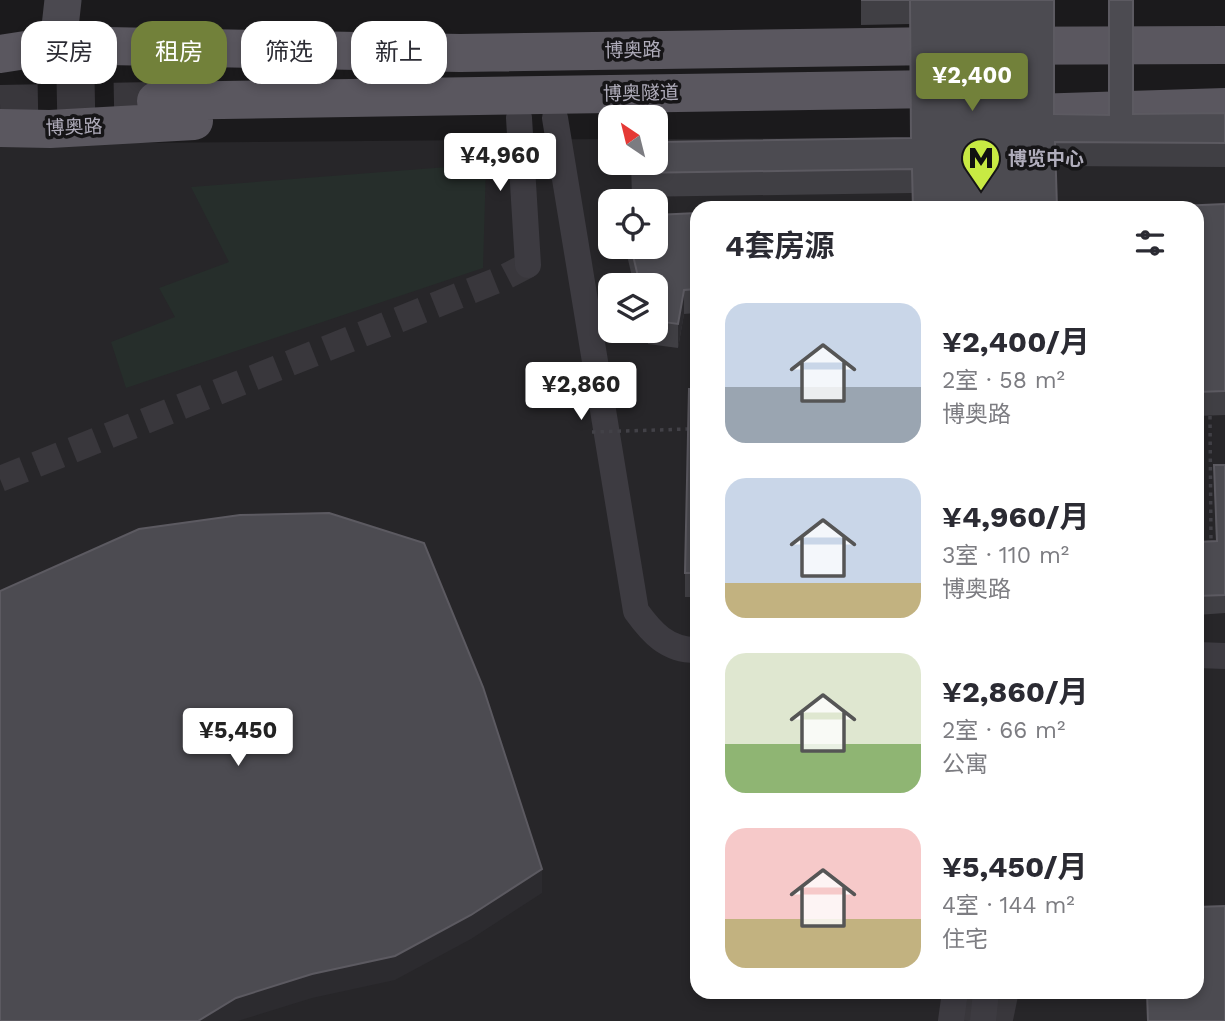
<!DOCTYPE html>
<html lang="zh">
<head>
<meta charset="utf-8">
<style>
  :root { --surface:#fff; --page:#f7f7f7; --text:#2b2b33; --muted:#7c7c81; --accent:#72813a }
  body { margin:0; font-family:"Work Sans","Noto Sans SC",sans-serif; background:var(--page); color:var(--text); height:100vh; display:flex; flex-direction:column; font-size:26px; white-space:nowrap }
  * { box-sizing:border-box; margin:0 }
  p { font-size:23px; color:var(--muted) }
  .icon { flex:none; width:38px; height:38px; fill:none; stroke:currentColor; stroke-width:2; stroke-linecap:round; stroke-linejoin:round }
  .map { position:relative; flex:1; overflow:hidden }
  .details { position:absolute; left:690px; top:201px; width:514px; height:798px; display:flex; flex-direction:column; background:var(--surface); border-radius:21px; box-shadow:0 4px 10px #0003 }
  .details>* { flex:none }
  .guide { position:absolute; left:21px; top:21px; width:564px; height:63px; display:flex; gap:14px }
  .needle { width:46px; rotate:325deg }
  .tools { position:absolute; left:598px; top:105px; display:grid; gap:14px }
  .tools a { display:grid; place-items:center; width:70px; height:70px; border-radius:14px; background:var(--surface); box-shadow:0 4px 10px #0003; font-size:35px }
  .price { position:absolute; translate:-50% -60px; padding:0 16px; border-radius:7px; background:#fff; color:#222; font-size:23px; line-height:46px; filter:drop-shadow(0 2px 4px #0008) }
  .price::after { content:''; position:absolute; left:50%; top:42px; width:21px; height:16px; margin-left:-10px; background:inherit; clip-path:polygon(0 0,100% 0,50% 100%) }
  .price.current { background:var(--accent); color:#fff }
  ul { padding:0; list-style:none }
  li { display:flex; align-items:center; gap:21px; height:175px; padding:0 35px }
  li span { display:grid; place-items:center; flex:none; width:196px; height:140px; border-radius:21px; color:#555 }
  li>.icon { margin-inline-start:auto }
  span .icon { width:84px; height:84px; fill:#fffc; stroke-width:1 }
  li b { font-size:30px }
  h2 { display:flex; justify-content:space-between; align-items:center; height:84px; padding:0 35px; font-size:30px }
  .tag { padding:0 24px; border-radius:21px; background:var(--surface); box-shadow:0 4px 10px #0003; font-size:24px; line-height:63px }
  .tag.current { background:var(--accent); color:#fff }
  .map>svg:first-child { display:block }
</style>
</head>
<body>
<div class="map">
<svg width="1225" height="1021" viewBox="0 0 1225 1021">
  <rect width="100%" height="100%" fill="#1b1a1c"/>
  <!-- built -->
  <path fill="#272629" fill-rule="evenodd" d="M1225 136V1021H0V144L611 139V163H656V139ZM611 201H656V247H611ZM696 208H1197V992H696ZM611 285H656V331H611Z"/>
  <!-- green -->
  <path fill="#262e2b" d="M486 164 483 268 126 388 111 342 175 317 159 288 229 262 191 187Z"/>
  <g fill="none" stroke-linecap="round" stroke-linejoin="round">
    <!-- street-tunnel -->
    <path stroke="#39373c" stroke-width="26" stroke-dasharray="26 13" stroke-linecap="butt" d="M0 479 503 278 528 265
      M970 1021 971 992"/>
    <!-- secondary-tunnel -->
    <path stroke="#39373c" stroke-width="37" stroke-dasharray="37 18" stroke-linecap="butt" d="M994 1021 1000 992"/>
    <!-- primary-tunnel -->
    <path stroke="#39373c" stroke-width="38" stroke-dasharray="38 19" stroke-linecap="butt" d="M0 104 156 101"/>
    <!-- path -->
    <path stroke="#424147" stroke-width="3.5" stroke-dasharray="3.5 5" stroke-linecap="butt" d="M1210 416 1211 543"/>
    <!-- street -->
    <path stroke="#3d3b41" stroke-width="26" d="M519 118 528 265
      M555 118 636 611C652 633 667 650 696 650
      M1197 655 1225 656
      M951 1021 955 992
      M983 1021 986 992"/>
    <!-- secondary -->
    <path stroke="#4b4950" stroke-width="37" d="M58 45 63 0"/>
    <!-- primary -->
    <path stroke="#5a575f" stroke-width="38" d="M0 54 58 45 460 53 940 46 1225 45
      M156 101 937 89 962 95
      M1002 114 1225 107
      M0 128 50 129 194 121"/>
    <!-- path-bridge -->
    <path stroke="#424147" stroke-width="3.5" stroke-dasharray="3.5 5" stroke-linecap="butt" d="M592 432 689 429"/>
  </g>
  <!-- wall -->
  <path fill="#403f44" d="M861 0H1054V114L1109 115 1225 113V167L1055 166 912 193 632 197 631 163 911 138 910 24 861 25Z
    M1225 204V415L1197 416V208Z
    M696 213V313L684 314 678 348 648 344 645 331H656V285H634L625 247H656Z
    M696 389V597H685V573Z
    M1214 465H1225V613L1197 615V542L1216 541Z"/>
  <!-- shaded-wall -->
  <path fill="#2c2b2f" d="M684 290V314L678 348V324Z
    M542 869V893L471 939 395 980 312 998 238 1021H198L236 998Z"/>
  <!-- building -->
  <path fill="#4c4b51" stroke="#5c5a61" stroke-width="2" d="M861 0H1054V114L1109 115V0H1133V114L1225 113V143L1055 142 1057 208H913L912 169 632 173V163H656V142L911 138 910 0Z
    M1225 204V391L1197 392V208H1133Z
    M879 206V208H832Z
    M696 213V289L684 290 678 324 656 321V285H640L631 247H656V215Z
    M689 389H696V573H685Z
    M1214 465H1225V595L1197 596V542L1217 541Z
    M329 513 424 543 483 687 542 869 471 915 395 956 312 974 236 998 198 1021H0V591L139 529 240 515Z
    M1225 906V1021H1148L1147 992H1197V907Z"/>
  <!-- icons -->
  <defs>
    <symbol id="metro-pin" viewBox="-11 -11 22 30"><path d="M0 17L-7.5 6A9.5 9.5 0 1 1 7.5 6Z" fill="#c8ea43" stroke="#161517"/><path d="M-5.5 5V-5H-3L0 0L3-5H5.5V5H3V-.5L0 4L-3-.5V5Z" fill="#111"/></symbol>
  </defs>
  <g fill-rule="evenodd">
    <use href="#metro-pin" x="959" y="136" width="44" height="60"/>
  </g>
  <g text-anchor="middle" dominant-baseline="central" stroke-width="7" stroke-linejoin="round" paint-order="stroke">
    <!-- street labels -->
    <g font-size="19" fill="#b0adbb" stroke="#161517">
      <text transform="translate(633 50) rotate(-1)">博奥路</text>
      <text transform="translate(641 93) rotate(-1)">博奥隧道</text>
      <text transform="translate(74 127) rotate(-2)">博奥路</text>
    </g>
    <!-- poi labels -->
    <g font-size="19" font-weight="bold" fill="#b0adbb" stroke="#161517" text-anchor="start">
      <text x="1008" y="158">博览中心</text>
    </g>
  </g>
</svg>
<div class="tools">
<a><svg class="needle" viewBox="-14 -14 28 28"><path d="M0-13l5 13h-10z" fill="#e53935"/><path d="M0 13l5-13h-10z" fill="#7c7c81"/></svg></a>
<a><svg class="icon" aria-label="locate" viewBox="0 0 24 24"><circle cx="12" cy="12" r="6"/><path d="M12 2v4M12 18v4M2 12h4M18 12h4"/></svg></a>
<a><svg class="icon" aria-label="layers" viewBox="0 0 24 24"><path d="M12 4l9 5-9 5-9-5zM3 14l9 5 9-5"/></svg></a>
</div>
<b class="price current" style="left:972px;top:113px">¥2,400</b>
<b class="price" style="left:500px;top:193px">¥4,960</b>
<b class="price" style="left:581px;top:422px">¥2,860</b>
<b class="price" style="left:238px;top:768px">¥5,450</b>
<div class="guide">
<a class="tag">买房</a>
<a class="tag current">租房</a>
<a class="tag">筛选</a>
<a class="tag">新上</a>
</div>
<section class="details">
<h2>4套房源<svg class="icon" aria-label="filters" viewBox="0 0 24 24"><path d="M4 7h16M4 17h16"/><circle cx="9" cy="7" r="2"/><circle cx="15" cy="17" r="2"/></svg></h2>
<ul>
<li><span style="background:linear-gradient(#c9d6e8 60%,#9aa5b1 0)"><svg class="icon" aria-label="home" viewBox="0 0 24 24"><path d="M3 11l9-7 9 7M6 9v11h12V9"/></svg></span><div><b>¥2,400/月</b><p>2室 · 58 m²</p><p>博奥路</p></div></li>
<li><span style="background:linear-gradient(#c9d6e8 75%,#c2b280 0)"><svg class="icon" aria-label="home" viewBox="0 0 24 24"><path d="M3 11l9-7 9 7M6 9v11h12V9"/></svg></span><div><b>¥4,960/月</b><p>3室 · 110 m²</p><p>博奥路</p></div></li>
<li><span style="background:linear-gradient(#dfe7d0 65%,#8fb573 0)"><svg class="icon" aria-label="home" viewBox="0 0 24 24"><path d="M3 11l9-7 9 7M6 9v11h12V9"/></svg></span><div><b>¥2,860/月</b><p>2室 · 66 m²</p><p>公寓</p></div></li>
<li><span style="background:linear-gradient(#f6c9c9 65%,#c2b280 0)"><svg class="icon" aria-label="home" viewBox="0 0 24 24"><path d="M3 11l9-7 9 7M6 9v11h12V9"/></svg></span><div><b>¥5,450/月</b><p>4室 · 144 m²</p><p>住宅</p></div></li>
</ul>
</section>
</div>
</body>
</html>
